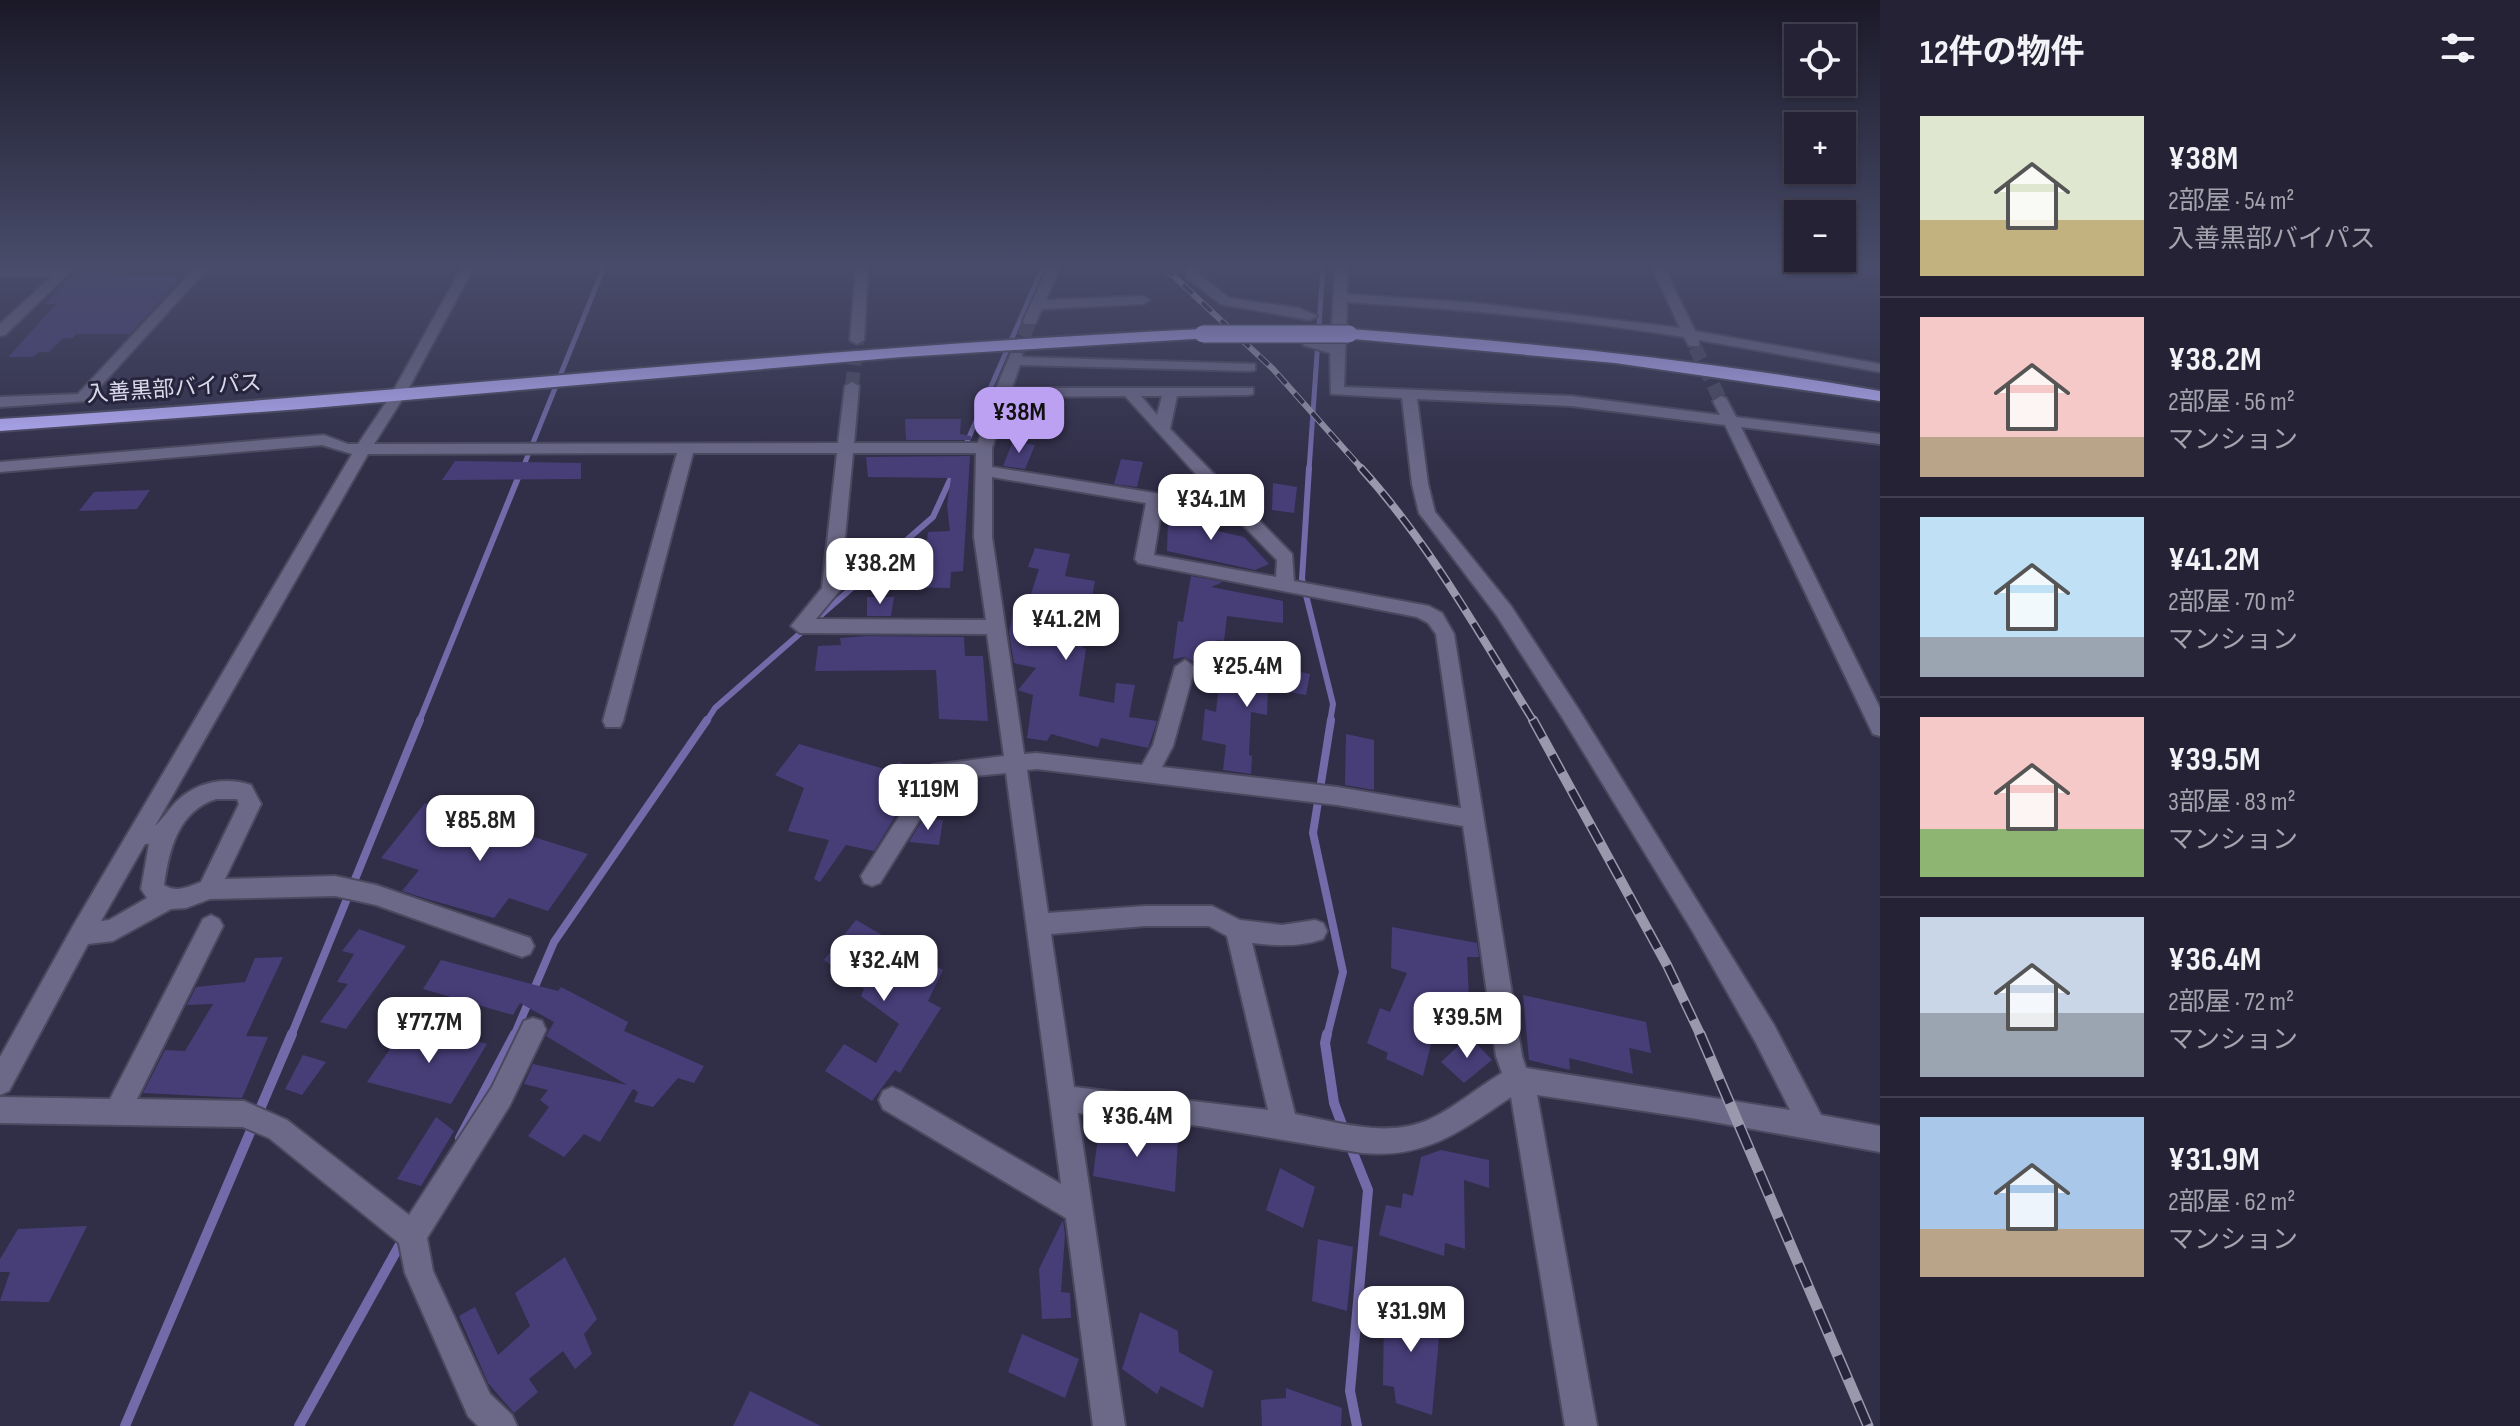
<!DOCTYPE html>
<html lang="ja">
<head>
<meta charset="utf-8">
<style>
  :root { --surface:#252236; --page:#312f42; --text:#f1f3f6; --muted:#a3a4ad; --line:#423f51; --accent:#bca0f2 }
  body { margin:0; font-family:"Sofia Sans Condensed","Noto Sans JP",sans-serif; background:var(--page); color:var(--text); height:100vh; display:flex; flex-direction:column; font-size:30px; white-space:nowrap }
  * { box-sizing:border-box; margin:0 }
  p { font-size:26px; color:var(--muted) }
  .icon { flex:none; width:44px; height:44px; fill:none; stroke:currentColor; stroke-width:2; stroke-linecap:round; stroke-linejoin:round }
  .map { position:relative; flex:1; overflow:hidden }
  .sheet { display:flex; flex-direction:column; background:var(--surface); width:640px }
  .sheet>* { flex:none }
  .tools { position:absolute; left:1784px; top:24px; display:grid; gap:16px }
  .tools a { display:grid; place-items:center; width:72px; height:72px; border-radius:0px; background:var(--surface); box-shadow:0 2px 6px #0004,0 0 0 2px var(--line); font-size:40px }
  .price { position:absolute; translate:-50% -68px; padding:0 18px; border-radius:16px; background:#fff; color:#222; font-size:26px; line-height:52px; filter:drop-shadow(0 2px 4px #0008) }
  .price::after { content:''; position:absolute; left:50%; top:48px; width:24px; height:18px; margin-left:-12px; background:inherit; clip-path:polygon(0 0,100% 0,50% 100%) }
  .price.current { background:var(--accent); color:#111 }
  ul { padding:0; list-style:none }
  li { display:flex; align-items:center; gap:24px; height:200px; padding:0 40px }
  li+li { border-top:2px solid var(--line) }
  li span { display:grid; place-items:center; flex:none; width:224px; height:160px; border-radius:0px; color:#555 }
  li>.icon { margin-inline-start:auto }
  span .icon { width:96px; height:96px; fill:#fffc; stroke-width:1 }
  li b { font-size:34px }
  h2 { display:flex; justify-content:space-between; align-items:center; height:96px; padding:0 40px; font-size:34px }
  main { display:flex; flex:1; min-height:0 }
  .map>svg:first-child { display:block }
</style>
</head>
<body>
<main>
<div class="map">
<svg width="1880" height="1426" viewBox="0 0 1880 1426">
  <rect width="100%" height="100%" fill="#312e48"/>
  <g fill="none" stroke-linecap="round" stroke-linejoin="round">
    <!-- stream-far3 -->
    <path stroke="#726aa9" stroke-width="5" d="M963 451 1043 267
      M522 470 604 267
      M1309 470 1323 267"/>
    <!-- stream-far2 -->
    <path stroke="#726aa9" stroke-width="6" d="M1309 468 1302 579 1333 704 1330 722
      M419 722 522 468
      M706 722 715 708 933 517 955 469"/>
    <!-- stream-far1 -->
    <path stroke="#726aa9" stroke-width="8" d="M291 1036 420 720
      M514 1036 554 942 707 720
      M1327 1036 1343 972 1313 833 1331 720"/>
    <!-- stream -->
    <path stroke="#726aa9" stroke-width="10" d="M1327 1034 1325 1043 1334 1103 1344 1130
      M460 1138 515 1034
      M1350 1145 1368 1190 1350 1391 1357 1426
      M125 1426 292 1034
      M299 1426 403 1239"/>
  </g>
  <!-- building -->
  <path fill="#473e78" d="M88 267H113L105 275 183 276 130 334H76L73 338H63L49 352H39L33 357H8L56 304H45L65 281 69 277H77Z
    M905 419H961L960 434 971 436V440H906Z
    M1013 441 1035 445 1025 469 1003 466Z
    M970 456 963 571 951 572 950 588 907 587 910 568 917 566 919 541 927 540 928 532 950 531 947 505 951 478 868 477 866 457Z
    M1121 459 1143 462 1137 487 1114 484Z
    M455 461 581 463V479L442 480Z
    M1273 483 1297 487 1294 513 1272 510Z
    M150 490 137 509 79 511 94 492Z
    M1177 511 1220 518 1218 531 1244 537 1269 564 1255 570 1167 551 1168 520 1176 521Z
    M1035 548 1070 554 1065 576 1095 581 1083 648 1086 649 1079 696 1114 703 1116 683 1135 685 1129 717 1157 721 1148 748 1101 738 1098 747 1051 734 1047 741 1027 738 1033 695 1018 690 1036 668 1014 663 1009 633 1013 611 1029 600 1039 569 1028 567Z
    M1191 576 1223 582 1211 587 1283 601V623L1227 616 1224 641 1217 640 1213 668 1197 664 1185 657 1173 659 1178 621 1183 622Z
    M867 597H894L891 616H867Z
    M867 636 964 637 965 656H983L988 721 939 719 936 670 815 671 818 646 841 645 840 638Z
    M1253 646 1268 647V665L1310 674 1306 695 1268 688 1267 715 1251 712 1249 755 1252 756 1251 774 1223 770 1226 745 1202 740 1205 709 1216 712 1219 683 1250 689Z
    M1346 734 1374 740V790L1345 785Z
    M799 744 891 771 898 762 917 768 903 795 908 796 874 851 846 845 820 882 814 879 829 840 788 831 804 788 775 775Z
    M425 803 588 854 548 911 509 898 494 918 427 899 402 891 419 870 381 858Z
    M923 819 943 820 939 845 909 842Z
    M856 920 943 970 928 1001 941 1008 900 1073 895 1070 872 1101 825 1071 844 1044 876 1063 899 1024 861 996 864 989 824 960Z
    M1392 927 1477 943 1479 957H1467L1469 999 1486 1005 1491 1039 1444 992 1423 1076 1386 1059 1388 1053 1367 1043 1380 1008 1390 1012 1407 973 1391 968Z
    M359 929 406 946 346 1029 320 1022 348 984 337 982 354 954 342 951Z
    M283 957 246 1036 268 1037 242 1098 143 1093 165 1050 185 1051 213 1004 187 1005 196 987 245 982 255 958Z
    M441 960 558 991 561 987 628 1022 624 1031 704 1066 694 1083 678 1078 653 1107 634 1102 638 1092 633 1089 600 1142 584 1134 564 1157 528 1136 549 1107 540 1100 548 1090 524 1084 533 1064 627 1085 546 1036 554 1022 520 1003 513 1015 423 989Z
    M1523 995 1646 1022 1651 1053 1629 1048 1633 1074 1569 1058 1570 1070 1529 1060Z
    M434 1028 487 1044 451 1104 367 1082 399 1036 426 1041Z
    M1469 1036 1492 1060 1464 1083 1441 1062Z
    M303 1055 326 1062 302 1095 285 1089Z
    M436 1117 454 1131 421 1186 397 1179Z
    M1099 1129 1178 1137 1175 1192 1093 1176Z
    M1441 1150 1489 1160V1188L1464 1180 1465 1249 1445 1243 1444 1256 1379 1235 1386 1205 1401 1208 1403 1193 1413 1196 1421 1157Z
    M1280 1168 1315 1187 1303 1228 1266 1210Z
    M1063 1220 1065 1235 1061 1292 1070 1293 1071 1318 1042 1319 1039 1269Z
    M87 1226 49 1302 0 1301 10 1272H0V1259L18 1229Z
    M1318 1239 1353 1247 1347 1311 1312 1301Z
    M565 1257 597 1319 584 1334 592 1354 575 1369 563 1351 529 1379 538 1392 514 1413 488 1383 459 1316 475 1307 498 1355 530 1326 515 1293Z
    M1405 1288 1430 1303 1420 1321 1440 1327 1432 1415 1396 1403 1394 1387 1383 1385 1384 1310 1399 1315Z
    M1140 1312 1178 1331 1179 1352 1213 1371 1203 1408 1161 1386 1157 1394 1122 1369Z
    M1022 1334 1079 1359 1065 1398 1008 1372Z
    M1286 1388 1342 1408 1341 1426H1262L1261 1400 1286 1398Z
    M750 1391 821 1426H733Z"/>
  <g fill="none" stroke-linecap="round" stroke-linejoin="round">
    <!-- street-tunnel -->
    <path stroke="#4a4860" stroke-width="14" stroke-dasharray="14 7" stroke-linecap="butt" d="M1695 347 1721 401
      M1016 356 1030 321
      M852 386 857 340"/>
    <defs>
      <path id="street" d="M75 267 5 335 0 336V324L52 276H0V268Z
        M196 267H209L87 401 0 407V397L78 394Z
        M462 267H474L405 395 374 444 838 443 845 386 852 382 859 386 854 443H978L994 393 1011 353H1021L1023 357 1255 364V370L1250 371 1020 365 1012 388H1253V394L1248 395 1177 396 1170 429 1292 554 1294 581 1429 606 1442 613 1454 634 1522 1056 1526 1068 1790 1110 1756 1043 1693 932 1565 722 1497 616 1419 513 1412 484 1402 398 1331 394 1330 353 1303 345 1310 341 1331 344 1335 267H1347V294L1476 303 1680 328 1652 267H1664L1695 331 1880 364V372L1699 340V346H1689L1684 337C1572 319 1460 309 1347 302L1344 387 1571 396 1720 415 1713 401 1721 396 1726 398 1736 417 1880 434V444L1741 427 1880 708V736L1873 734 1870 728 1725 425 1571 406 1417 399 1428 484 1435 512 1511 606 1579 710 1774 1025 1821 1115 1880 1126V1152L1697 1119 1537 1095 1597 1426H1565L1511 1097C1461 1131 1426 1159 1362 1153L1200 1126 1078 1113 1125 1426H1093L1066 1218 883 1109 879 1100 883 1091 892 1087 901 1091 1061 1184 1006 773 945 779 880 883 872 886 864 883 861 876 932 765 1004 756 987 634 800 633 791 626 822 588 837 453H693L623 721 620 727H606L603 721 677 453 368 454 155 826C163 819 169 809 177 801 196 782 225 776 251 785L261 804 225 879 335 876 376 885 530 938 534 946 530 954 522 957 376 905 335 896 210 899 186 908 171 909 113 941 88 944 9 1091 0 1095V1057L73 926 352 454 322 445 0 472V462L324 435 348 444H358L391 395ZM1125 396 1223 504 992 467V448L1009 397ZM1141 396H1162L1157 415ZM853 453H976L974 537 986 620 816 619 840 590ZM992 477 1146 503 1135 559 1138 563 1417 617 1428 623 1436 634 1461 808 1337 787 1162 767 1173 746 1195 667 1185 660 1175 667 1153 745 1142 765 1037 753 1024 754 992 537ZM1162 505 1235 517 1277 560 1276 577 1154 555ZM1037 769 1337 805 1463 826 1496 1056 1502 1073C1478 1087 1456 1107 1430 1119 1388 1139 1337 1122 1295 1114L1252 943C1276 946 1300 947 1323 939L1327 931 1323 923 1315 920 1282 925 1240 920 1212 906H1145L1048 913 1027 770ZM216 799H237L239 804 201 882C188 887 176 893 164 885 169 850 178 811 216 799ZM145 844H149L141 889 147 898 109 920 101 921ZM1145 926H1209L1227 936 1268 1110 1074 1087 1051 934Z
        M856 267H868L864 340 857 344 850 340Z
        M1048 267H1060L1046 300 1143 296 1150 300 1143 304 1042 309 1035 324H1025L1023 321Z
        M1187 267H1199L1198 273 1229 298 1299 308 1317 316 1310 320 1220 304 1186 277Z
        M211 915 219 919 223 926 137 1099 244 1101 287 1120 409 1215 492 1087 524 1021 533 1018 542 1021 546 1030 510 1105 427 1238 433 1271 490 1394 512 1415 517 1426H478L468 1416 405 1273 399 1243 269 1138 243 1127 0 1123V1097L110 1099 203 919Z"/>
      <path id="highway" d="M1203 329 1211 334 1209 338 902 357 301 409 0 431V419C401 394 801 348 1203 329Z
        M1349 329C1527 342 1704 360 1880 391V401L1615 363 1343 338 1341 334Z"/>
    </defs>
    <!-- street casing -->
    <use href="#street" stroke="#4b495f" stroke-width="4"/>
    <!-- highway casing -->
    <use href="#highway" stroke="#4b495f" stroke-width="4"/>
    <!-- street -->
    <use href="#street" fill="#6c6988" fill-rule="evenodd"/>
    <!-- highway -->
    <use href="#highway" fill="#bab1ff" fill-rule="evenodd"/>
    <defs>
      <path id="rail-far3" d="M1164 267 1273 369 1363 470"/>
      <path id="rail-far2" d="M1361 468C1430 544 1480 635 1534 722"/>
      <path id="rail-far1" d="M1533 720 1667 965 1701 1036"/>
      <path id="rail" d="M1700 1034 1868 1426"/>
    </defs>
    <!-- rail-far3 casing -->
    <use href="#rail-far3" stroke="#9998ac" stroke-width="6"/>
    <!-- rail-far2 casing -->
    <use href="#rail-far2" stroke="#9998ac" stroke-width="8"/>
    <!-- rail-far1 casing -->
    <use href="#rail-far1" stroke="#9998ac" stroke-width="10"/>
    <!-- rail casing -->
    <use href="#rail" stroke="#9998ac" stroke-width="11"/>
    <!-- rail-far3 -->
    <use href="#rail-far3" stroke="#27243e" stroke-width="4" stroke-dasharray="13" stroke-linecap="butt"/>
    <!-- rail-far2 -->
    <use href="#rail-far2" stroke="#27243e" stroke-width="5" stroke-dasharray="16" stroke-linecap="butt"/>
    <!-- rail-far1 -->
    <use href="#rail-far1" stroke="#27243e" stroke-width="7" stroke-dasharray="20" stroke-linecap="butt"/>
    <!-- rail -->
    <use href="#rail" stroke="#27243e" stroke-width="8" stroke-dasharray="25" stroke-linecap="butt"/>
    <defs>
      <path id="highway-bridge" d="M1203 334H1349"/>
    </defs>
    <!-- highway-bridge casing -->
    <use href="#highway-bridge" stroke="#4b495f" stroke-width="20" stroke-linecap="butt"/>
    <!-- highway-bridge -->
    <use href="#highway-bridge" stroke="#bab1ff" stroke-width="17"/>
  </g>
  <!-- sky -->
  <linearGradient id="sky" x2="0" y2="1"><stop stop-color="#1b1928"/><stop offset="0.57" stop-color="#484c6a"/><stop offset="1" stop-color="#484c6a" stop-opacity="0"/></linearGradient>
  <rect width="1880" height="466" fill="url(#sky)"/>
  <g text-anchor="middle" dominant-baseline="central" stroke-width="6" stroke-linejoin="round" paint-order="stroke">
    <!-- far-street labels -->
    <g font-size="22" fill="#dad9ea" stroke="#27243e">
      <text transform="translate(174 389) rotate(-4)">入善黒部バイパス</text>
    </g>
  </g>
</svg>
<div class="tools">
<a><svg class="icon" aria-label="locate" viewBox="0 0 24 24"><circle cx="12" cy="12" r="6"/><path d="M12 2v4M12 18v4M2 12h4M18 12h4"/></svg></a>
<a>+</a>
<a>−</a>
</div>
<b class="price current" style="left:1019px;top:455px">¥38M</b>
<b class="price" style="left:1211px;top:542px">¥34.1M</b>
<b class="price" style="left:880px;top:606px">¥38.2M</b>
<b class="price" style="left:1066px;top:662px">¥41.2M</b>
<b class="price" style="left:1247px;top:709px">¥25.4M</b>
<b class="price" style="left:928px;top:832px">¥119M</b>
<b class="price" style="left:480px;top:863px">¥85.8M</b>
<b class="price" style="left:884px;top:1003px">¥32.4M</b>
<b class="price" style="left:1467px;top:1060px">¥39.5M</b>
<b class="price" style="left:429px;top:1065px">¥77.7M</b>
<b class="price" style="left:1137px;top:1159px">¥36.4M</b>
<b class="price" style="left:1411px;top:1354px">¥31.9M</b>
</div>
<section class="sheet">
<h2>12件の物件<svg class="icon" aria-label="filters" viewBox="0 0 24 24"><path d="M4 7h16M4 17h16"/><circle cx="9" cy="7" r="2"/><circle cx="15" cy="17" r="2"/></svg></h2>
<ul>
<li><span style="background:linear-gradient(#dfe7d0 65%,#c2b280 0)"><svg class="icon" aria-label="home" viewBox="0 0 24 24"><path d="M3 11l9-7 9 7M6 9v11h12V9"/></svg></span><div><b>¥38M</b><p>2部屋 · 54 m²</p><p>入善黒部バイパス</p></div></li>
<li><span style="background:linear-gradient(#f6c9c9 75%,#b9a48a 0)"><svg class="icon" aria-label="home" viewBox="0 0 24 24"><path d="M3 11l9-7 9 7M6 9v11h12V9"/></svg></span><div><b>¥38.2M</b><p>2部屋 · 56 m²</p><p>マンション</p></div></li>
<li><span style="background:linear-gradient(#bfe0f5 75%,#9aa5b1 0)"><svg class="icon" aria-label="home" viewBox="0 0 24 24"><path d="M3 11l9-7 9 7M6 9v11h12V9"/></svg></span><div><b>¥41.2M</b><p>2部屋 · 70 m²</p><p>マンション</p></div></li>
<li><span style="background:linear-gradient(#f6c9c9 70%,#8fb573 0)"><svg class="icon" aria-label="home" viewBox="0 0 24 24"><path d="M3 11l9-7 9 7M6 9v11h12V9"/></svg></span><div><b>¥39.5M</b><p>3部屋 · 83 m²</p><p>マンション</p></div></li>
<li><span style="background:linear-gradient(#c9d6e8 60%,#9aa5b1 0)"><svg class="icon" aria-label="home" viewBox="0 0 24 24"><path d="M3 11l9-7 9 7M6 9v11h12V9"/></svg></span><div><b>¥36.4M</b><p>2部屋 · 72 m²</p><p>マンション</p></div></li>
<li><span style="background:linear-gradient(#a9c7e8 70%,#b9a48a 0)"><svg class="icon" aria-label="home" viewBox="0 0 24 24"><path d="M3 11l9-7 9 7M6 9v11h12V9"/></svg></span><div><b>¥31.9M</b><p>2部屋 · 62 m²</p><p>マンション</p></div></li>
</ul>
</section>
</main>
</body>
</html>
